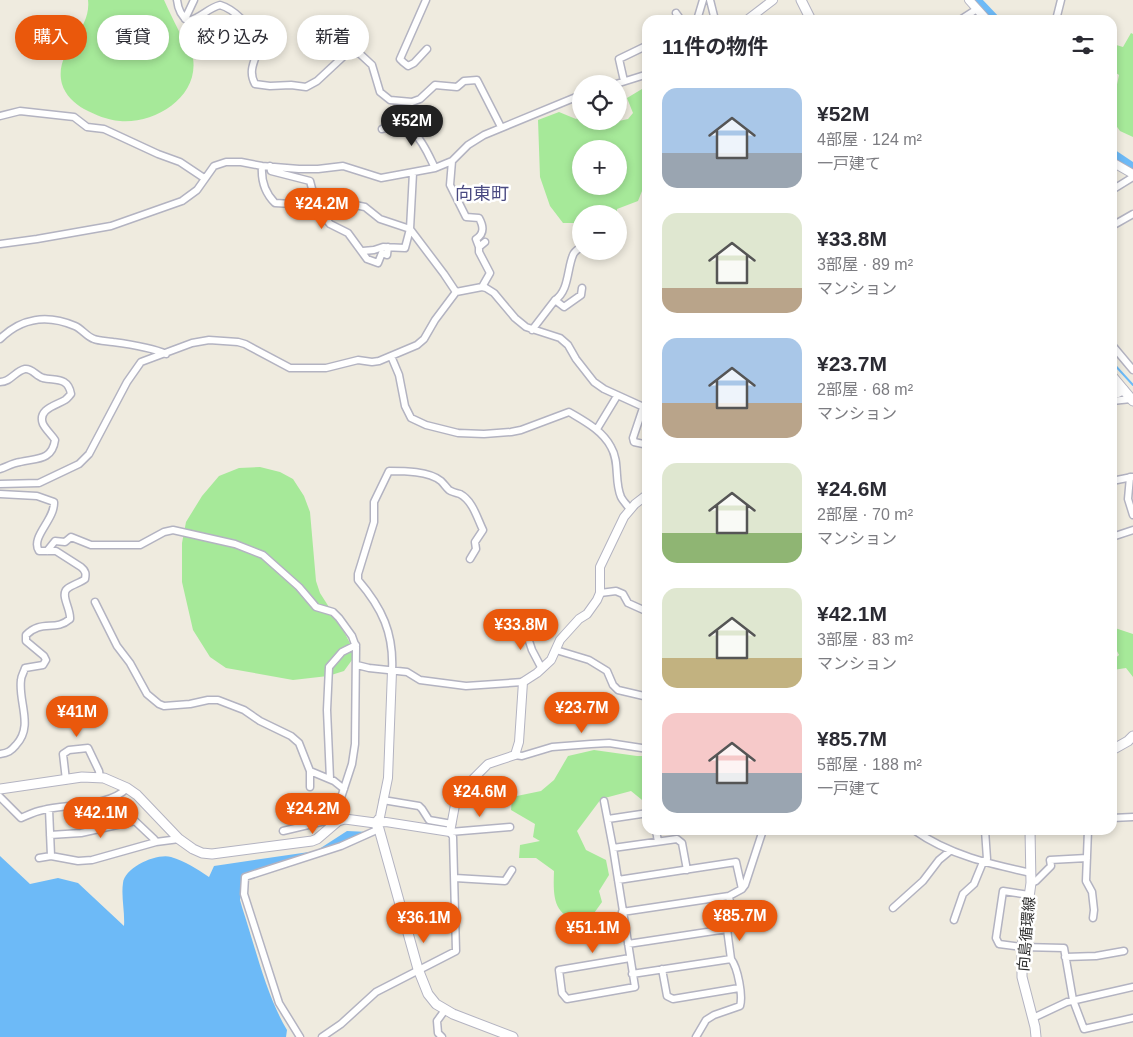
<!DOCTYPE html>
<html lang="ja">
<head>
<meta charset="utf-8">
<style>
  :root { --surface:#fff; --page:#f2f2f3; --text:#2b2b33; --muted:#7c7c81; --accent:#ea580c }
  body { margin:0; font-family:Arial,"Noto Sans JP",sans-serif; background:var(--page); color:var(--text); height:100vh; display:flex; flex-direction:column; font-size:19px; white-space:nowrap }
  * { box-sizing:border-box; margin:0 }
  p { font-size:16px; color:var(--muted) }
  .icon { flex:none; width:28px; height:28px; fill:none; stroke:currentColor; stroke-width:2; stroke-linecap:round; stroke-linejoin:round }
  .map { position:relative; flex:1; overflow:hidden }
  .panel { position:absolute; left:642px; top:15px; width:475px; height:820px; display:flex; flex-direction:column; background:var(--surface); border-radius:15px; box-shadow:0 2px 8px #0003 }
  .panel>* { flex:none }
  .hud { position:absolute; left:15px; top:15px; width:475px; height:45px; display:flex; gap:10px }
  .controls { position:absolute; left:572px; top:75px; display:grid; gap:10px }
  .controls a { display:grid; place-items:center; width:55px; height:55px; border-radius:50%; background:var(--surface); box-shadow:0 2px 8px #0003; font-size:25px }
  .price { position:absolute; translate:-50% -42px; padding:0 11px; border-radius:18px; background:var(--accent); color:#fff; font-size:16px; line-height:32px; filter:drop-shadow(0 1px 2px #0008) }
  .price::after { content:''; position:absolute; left:50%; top:30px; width:15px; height:11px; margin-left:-8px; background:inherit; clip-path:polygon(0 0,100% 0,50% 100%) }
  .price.current { background:#222; color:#fff }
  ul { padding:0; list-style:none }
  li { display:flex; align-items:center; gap:15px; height:125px; padding:0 20px }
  li span { display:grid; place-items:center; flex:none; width:140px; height:100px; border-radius:15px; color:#555 }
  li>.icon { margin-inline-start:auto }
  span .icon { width:60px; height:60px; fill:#fffc; stroke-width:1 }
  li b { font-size:21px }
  h2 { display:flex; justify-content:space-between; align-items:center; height:60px; padding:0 20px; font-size:21px }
  .tag { padding:0 18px; border-radius:22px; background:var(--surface); box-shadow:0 2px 8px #0003; font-size:18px; line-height:45px }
  .tag.current { background:var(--accent); color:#fff }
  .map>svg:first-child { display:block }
</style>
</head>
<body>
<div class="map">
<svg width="1133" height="1037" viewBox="0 0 1133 1037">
  <rect width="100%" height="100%" fill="#efebdf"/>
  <!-- green -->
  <path fill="#a6e999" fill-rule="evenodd" d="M88 0H164C170 14 177 27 184 41 187 46 192 52 193 58 199 97 155 124 120 121 107 120 96 115 84 109 75 104 65 95 62 84 53 51 92 32 88 0Z
    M1131 33 1133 34V137L1120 131 1112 120 1114 111 1113 109V92L1116 89 1119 75 1113 71V44L1123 47Z
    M647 86V184L644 186 638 201 617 209V214H581V223H563L550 206 540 177 538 120 559 112 576 119 581 116V121H619L628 119 633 113 627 98ZM581 149H619V186H581Z
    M260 467 280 472 293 479 304 496 310 512 316 581 320 593 341 626 353 649 352 660 344 671 328 676 293 680 226 668 210 657 193 630 182 582V543L186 522 202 496 219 476 239 468Z
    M1112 627 1133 634V677L1126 668 1113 670V660L1119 655 1113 643Z
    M594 750 637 756H647V804L631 791 601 799 577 831 586 850 606 860 609 875 599 891 602 902 592 916 584 922C553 917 553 898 554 871L536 858H519L520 845 540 841 533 837 535 824 511 810 512 797 541 791 554 780 568 756Z"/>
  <!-- water -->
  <path fill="#6dbaf7" d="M347 831 369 832 370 837 348 847 247 876 244 879 240 900 242 907C255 946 266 995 287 1030L286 1037H0V856L30 884 58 878 78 883 124 926C125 912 121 897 123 883 125 867 157 853 171 857 185 861 197 869 209 877L214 866 316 851Z"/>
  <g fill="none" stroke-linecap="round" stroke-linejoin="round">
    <!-- stream -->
    <path stroke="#6dbaf7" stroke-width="2" d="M1112 362 1133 385"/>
    <!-- river -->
    <path stroke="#6dbaf7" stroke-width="10" d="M976 0 995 20
      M1112 154 1133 168"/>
    <defs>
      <path id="minor" d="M177 0C178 9 181 16 188 21 201 18 208 8 220 5 237 10 250 28 260 41 259 56 246 68 255 84L270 86 291 85 306 87 317 81 346 54 359 53 372 65 380 92 390 100 412 102 420 99 435 85 457 87 464 81 477 80 501 127
        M426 0 400 59 403 62 408 66 414 63 427 49
        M710 0 715 20
        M676 13 681 20
        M185 19 194 0
        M697 20 703 0
        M960 20 977 9
        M1056 20 1061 0
        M624 81 619 59 648 45
        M616 84 648 74
        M0 116 20 111 74 117 87 127 104 129 158 154 180 162 204 178
        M382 129C414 116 424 146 435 168
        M452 161 450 185 466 217 479 218C484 227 484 234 476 239L479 247
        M262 166C261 180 265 193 275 203L292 204 325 218 330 224 348 233 367 259 378 263 382 253 387 255 388 247
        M270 166 271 171 310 181 315 200H330L365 207 380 219 410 229 444 274 456 292
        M1112 190 1133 177
        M1112 226 1133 214
        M0 244 37 239 111 226 182 201 197 190 214 166 226 162H241L262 166 299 169H318L343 166 381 178 435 168 452 161 468 145 484 135 581 95
        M363 251 374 250 383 247 405 248 410 229 413 173
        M482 287 490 273 479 252V247L485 242
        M555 300C569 291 567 269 573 255 574 252 578 249 581 247
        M532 330 555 300 564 307 581 295 582 288
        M0 339C21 318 47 314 75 326 82 329 87 337 94 339 99 341 107 341 113 342 128 344 153 348 166 354
        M1112 345 1133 370
        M391 356 399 375 405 406 411 418 426 425 458 433 484 434 511 432 521 430 569 412C584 421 602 430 611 447 620 462 614 481 621 497 623 501 627 505 630 509
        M0 382C11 382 15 371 25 369 32 368 36 376 43 378 56 381 68 377 71 394 69 396 68 398 65 400 57 405 37 409 43 424 46 430 52 435 55 440 52 461 36 458 20 462 13 463 6 467 0 469
        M1112 401 1131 399
        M643 408 633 438 634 442 648 445
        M597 429 617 396
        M1130 477 1128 499 1133 515
        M1112 481 1132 477
        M0 484 39 483 79 464 89 454 127 382 141 362 192 343 209 340 238 342 245 344 290 368H326L358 360 372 362 379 361 417 345 424 339 435 320 456 292 482 287 486 288 494 293 515 318 526 327 560 338 568 345 576 359 594 382 604 389 648 409
        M0 494 37 496 54 502C55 520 30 537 39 551H56L81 567C86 571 86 574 85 579 80 583 71 585 67 589 60 595 71 609 70 619 55 632 42 619 26 635V641L44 656 46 660 43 665 25 668C24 672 21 676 21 680 18 702 34 726 16 745 11 751 8 753 0 754
        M1112 537 1133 530
        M47 551 55 541 65 542 71 537 91 545H140L164 532 173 530 235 544 263 555 299 587 316 607 333 612 339 618 352 636 356 647 355 744 352 764 336 813 338 821
        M600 593 616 591 623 594 628 603 648 612
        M95 602 117 646 130 663 147 694 159 704 164 706 190 704 208 700H218L244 710 260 721 291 736 299 743 310 771 334 781 344 789
        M523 623 532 650 542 669
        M556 650 589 660 607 671 613 685 618 690 648 697
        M357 665 369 668 407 672 420 680 466 686 523 682
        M392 671C394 633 382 608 358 580V574L374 522V502L389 471C404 471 429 471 441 481 444 484 446 487 449 490 452 492 456 493 460 494 473 501 477 518 483 530L475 542 476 549 470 559
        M515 755 522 756 552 747 591 744 609 743 648 749
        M310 771V787
        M330 779 327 710 329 667 342 652 356 645
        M66 780 63 754 69 750 88 748 99 771 100 778
        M0 797 21 818C28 815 36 811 43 810 66 804 110 807 127 788
        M383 800 419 806 422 809 429 820 452 824
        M604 801 613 848 635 987 567 999 562 993 559 970 630 958
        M49 809 51 856 78 861 92 860 156 842 179 839
        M320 809 329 818
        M1112 818 1133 817
        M608 819 648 813
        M656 830 658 842
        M914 830C949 855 990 864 1031 873
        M1088 830 1086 881 1092 892 1094 910 1093 918
        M283 831 325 821 337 816
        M50 835 81 833 135 821 154 839 156 842
        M613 848 677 839 682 843 687 870
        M39 858 51 856
        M455 878 505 881 512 870
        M618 880 736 862 742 889 729 896 622 912
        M1031 883 1036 881 1051 866 1050 860 1087 858
        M742 889 745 885 763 830
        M1029 895 1003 891 996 938 999 944 1022 947 1064 948 1073 1000 1084 1029 1133 1018
        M893 908 923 881 939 860 950 851
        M954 920 963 894 974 884 983 862 987 859 985 830
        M727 929 731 959
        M628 944 727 929 733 921 729 896
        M1065 957 1096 956 1124 951
        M662 969 667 996 673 999 739 988
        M632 974 731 959C738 968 743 996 740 1006L714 1015 706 1020 696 1037
        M1033 1018 1067 1002 1133 987
        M300 1037 279 1003 244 894 245 877 341 846 379 829
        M322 1037 341 1024 376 992 456 951 453 837 450 832 510 827
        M442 1037 438 1033 437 1021 445 1010"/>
      <path id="tertiary" d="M969 0 987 20
        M747 20 773 0
        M1112 162 1133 174
        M1112 394 1118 393 1124 390
        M375 823 386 822 450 832 455 805 466 786 488 764 515 755 519 742 523 682 537 673 551 660 560 640 579 619 587 614 597 600 600 593V567L624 517 635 504 648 494
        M375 823 380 817 388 778 392 671"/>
      <path id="secondary" d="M801 0 811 20
        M1112 376 1133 401
        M1112 750 1128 741 1133 736
        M0 789 82 777 104 778 127 788 137 795 179 839 193 849 202 853 212 854 312 841 317 839 338 821 345 819 375 823 379 829 418 969 428 994 436 1004 453 1014 513 1037
        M1030 830 1031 883 1022 947V977L1035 1027 1036 1037"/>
    </defs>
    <!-- minor casing -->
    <use href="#minor" stroke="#b3b3c1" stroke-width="9"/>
    <!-- tertiary casing -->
    <use href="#tertiary" stroke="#b3b3c1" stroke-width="10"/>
    <!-- secondary casing -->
    <use href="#secondary" stroke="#b3b3c1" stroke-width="11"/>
    <!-- minor -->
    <use href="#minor" stroke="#fff" stroke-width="6"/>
    <!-- tertiary -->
    <use href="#tertiary" stroke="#fff" stroke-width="8"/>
    <!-- secondary -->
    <use href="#secondary" stroke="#fff" stroke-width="9"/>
  </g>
  <g text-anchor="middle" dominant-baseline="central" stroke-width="5" stroke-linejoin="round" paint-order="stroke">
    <!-- street labels -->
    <g font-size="15" fill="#2d2d2d" stroke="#fff">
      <text transform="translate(1026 934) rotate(-85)">向島循環線</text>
    </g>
    <!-- quarter labels -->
    <g font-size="18" fill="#4a4a82" stroke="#fff">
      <text x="482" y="194">向東町</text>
    </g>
  </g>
</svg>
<div class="controls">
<a><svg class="icon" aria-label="locate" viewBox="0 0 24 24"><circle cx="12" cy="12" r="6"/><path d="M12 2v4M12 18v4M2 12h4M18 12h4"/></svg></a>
<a>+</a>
<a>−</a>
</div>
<b class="price current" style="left:412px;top:147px">¥52M</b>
<b class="price" style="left:322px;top:230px">¥24.2M</b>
<b class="price" style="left:521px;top:651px">¥33.8M</b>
<b class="price" style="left:582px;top:734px">¥23.7M</b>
<b class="price" style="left:77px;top:738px">¥41M</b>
<b class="price" style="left:480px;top:818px">¥24.6M</b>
<b class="price" style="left:313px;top:835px">¥24.2M</b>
<b class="price" style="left:101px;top:839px">¥42.1M</b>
<b class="price" style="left:740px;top:942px">¥85.7M</b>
<b class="price" style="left:424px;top:944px">¥36.1M</b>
<b class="price" style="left:593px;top:954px">¥51.1M</b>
<div class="hud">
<a class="tag current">購入</a>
<a class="tag">賃貸</a>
<a class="tag">絞り込み</a>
<a class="tag">新着</a>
</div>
<section class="panel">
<h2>11件の物件<svg class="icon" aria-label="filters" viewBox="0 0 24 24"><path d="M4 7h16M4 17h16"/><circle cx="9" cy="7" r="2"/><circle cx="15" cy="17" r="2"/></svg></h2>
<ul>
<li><span style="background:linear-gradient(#a9c7e8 65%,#9aa5b1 0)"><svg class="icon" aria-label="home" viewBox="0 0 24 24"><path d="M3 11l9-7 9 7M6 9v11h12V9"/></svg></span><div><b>¥52M</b><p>4部屋 · 124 m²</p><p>一戸建て</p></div></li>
<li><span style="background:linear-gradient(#dfe7d0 75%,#b9a48a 0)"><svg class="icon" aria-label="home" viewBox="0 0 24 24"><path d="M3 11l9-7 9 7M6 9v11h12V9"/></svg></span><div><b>¥33.8M</b><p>3部屋 · 89 m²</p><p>マンション</p></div></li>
<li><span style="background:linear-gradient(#a9c7e8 65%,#b9a48a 0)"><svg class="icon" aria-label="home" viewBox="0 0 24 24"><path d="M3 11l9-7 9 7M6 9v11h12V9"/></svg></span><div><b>¥23.7M</b><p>2部屋 · 68 m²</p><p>マンション</p></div></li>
<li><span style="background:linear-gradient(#dfe7d0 70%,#8fb573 0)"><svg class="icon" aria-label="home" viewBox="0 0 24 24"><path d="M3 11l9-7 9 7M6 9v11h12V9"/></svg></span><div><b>¥24.6M</b><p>2部屋 · 70 m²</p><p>マンション</p></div></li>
<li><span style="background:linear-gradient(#dfe7d0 70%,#c2b280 0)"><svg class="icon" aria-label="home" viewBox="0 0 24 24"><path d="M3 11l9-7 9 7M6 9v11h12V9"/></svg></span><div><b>¥42.1M</b><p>3部屋 · 83 m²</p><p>マンション</p></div></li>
<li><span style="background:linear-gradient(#f6c9c9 60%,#9aa5b1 0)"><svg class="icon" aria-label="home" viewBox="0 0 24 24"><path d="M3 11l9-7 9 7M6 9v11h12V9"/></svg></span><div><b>¥85.7M</b><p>5部屋 · 188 m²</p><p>一戸建て</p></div></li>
</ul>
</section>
</div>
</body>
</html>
